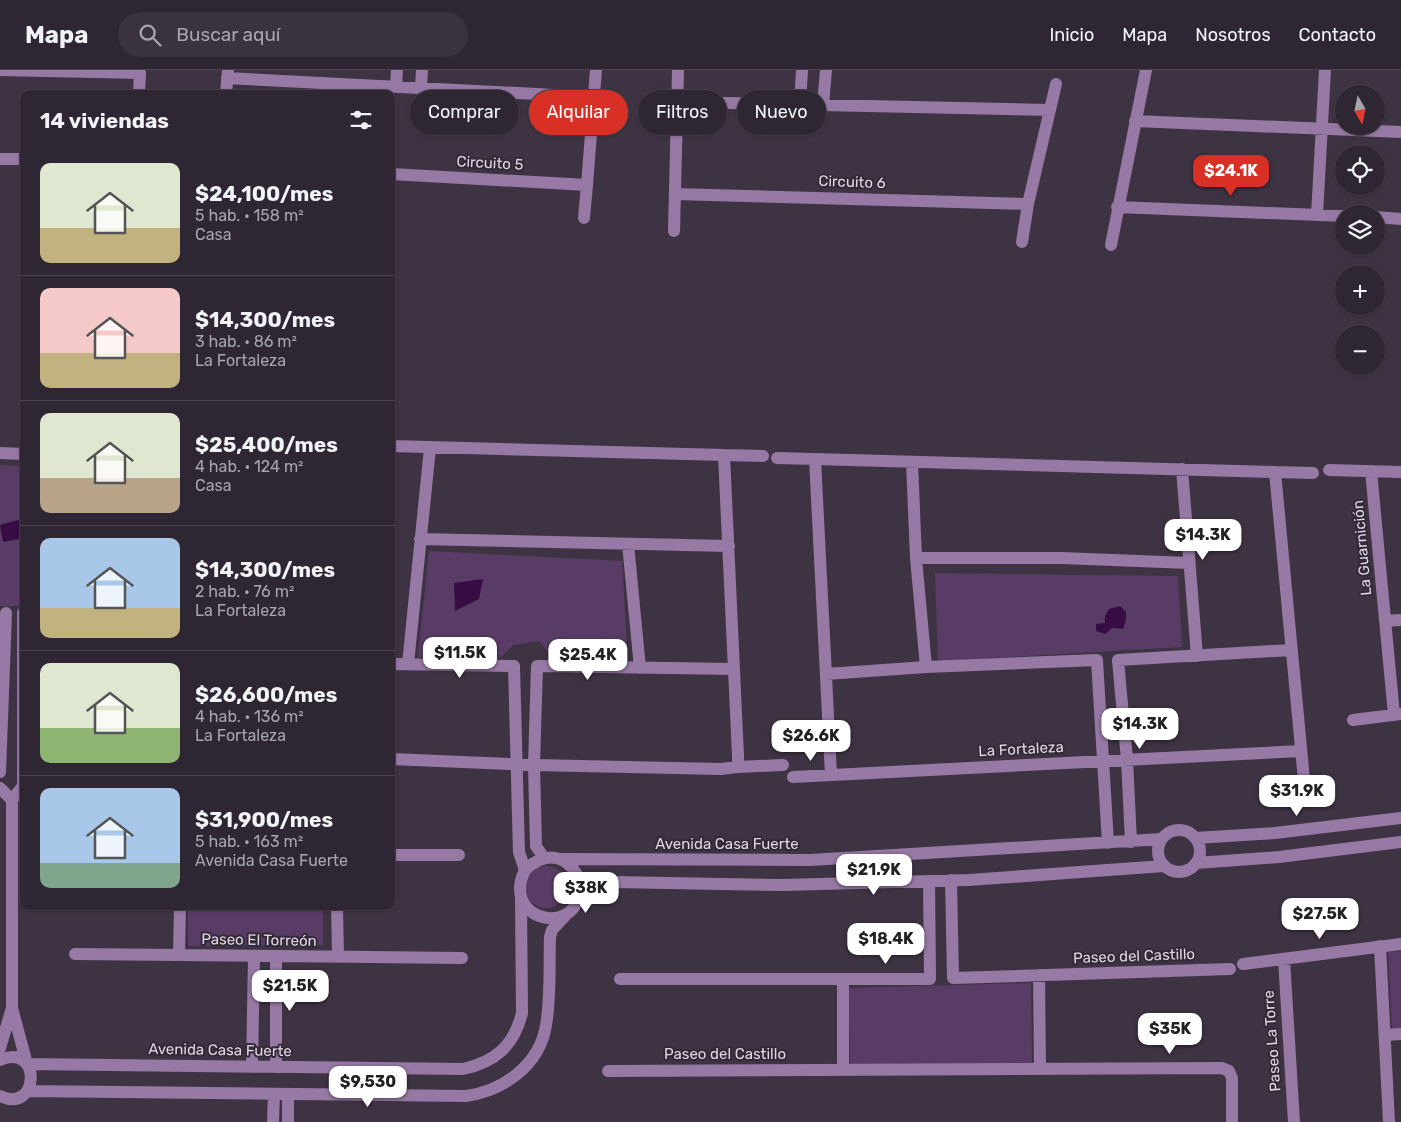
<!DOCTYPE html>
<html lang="es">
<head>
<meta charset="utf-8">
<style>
  :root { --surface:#2e2632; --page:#3a323e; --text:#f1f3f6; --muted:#a7a5ac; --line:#49434d; --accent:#d93025 }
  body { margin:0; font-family:Rubik,sans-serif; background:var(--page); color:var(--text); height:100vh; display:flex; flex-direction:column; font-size:19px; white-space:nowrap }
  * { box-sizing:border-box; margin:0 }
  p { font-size:16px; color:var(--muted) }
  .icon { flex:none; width:28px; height:28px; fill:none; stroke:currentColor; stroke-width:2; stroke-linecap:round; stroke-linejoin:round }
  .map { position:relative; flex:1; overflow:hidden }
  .drawer { position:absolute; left:20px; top:20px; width:375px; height:820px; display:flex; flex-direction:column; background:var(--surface); border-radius:10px; box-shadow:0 1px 4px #0004,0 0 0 1px var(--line) }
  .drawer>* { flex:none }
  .top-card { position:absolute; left:410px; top:20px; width:475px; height:45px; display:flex; gap:10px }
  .needle { width:32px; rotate:171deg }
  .controls { position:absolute; left:1335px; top:15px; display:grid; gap:10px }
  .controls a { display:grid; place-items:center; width:50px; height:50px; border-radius:50%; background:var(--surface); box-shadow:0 1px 4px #0004,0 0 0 1px var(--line); font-size:25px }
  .price { position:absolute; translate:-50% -42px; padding:0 11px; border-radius:10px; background:#fff; color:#222; font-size:16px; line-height:32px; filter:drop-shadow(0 1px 2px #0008) }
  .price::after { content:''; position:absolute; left:50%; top:30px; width:15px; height:11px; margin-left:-8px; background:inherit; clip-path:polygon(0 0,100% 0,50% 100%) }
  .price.active { background:var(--accent); color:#fff }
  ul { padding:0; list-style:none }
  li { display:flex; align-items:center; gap:15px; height:125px; padding:0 20px }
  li+li { border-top:1px solid var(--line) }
  li span { display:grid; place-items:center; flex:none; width:140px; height:100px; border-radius:10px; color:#555 }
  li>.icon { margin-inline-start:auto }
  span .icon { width:60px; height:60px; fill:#fffc; stroke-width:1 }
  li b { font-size:21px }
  h2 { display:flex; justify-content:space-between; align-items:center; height:60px; padding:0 20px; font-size:21px }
  .tag { padding:0 18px; border-radius:22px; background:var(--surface); box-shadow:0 1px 4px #0004,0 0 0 1px var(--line); font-size:18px; line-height:45px }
  .tag.active { background:var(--accent); color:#fff }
  header { display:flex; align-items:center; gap:30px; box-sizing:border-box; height:70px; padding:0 25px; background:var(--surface); border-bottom:1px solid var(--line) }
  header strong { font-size:24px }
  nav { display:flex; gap:28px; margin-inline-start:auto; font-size:18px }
  .search { width:350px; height:45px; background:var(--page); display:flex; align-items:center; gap:12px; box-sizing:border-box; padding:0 18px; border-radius:28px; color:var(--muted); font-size:19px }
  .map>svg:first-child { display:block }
</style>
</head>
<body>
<header>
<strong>Mapa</strong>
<div class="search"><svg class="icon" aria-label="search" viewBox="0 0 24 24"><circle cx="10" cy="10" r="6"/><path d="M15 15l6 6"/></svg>Buscar aquí</div>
<nav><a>Inicio</a><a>Mapa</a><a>Nosotros</a><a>Contacto</a></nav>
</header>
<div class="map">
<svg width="1401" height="1052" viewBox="0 0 1401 1052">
  <rect width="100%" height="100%" fill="#3e3343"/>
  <!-- green -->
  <path fill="#593c66" d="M0 395 24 396V536H0Z
    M429 481 622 491 628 592 554 590 539 571 513 575 500 588 418 587Z
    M935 503 1178 506 1182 577 938 591Z
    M525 817a21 21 0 1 1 42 0a21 21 0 1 1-42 0Z
    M188 836H323V875L188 876Z
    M1401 881V962H1392L1388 882Z
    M1031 913 1032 994 850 996 849 918Z"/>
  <!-- water -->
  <path fill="#360d45" d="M18 450 24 451V468L3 472 0 455Z
    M483 509 479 529 455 541 454 513Z
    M1120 536 1126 542V550L1123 559 1112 558 1105 564 1096 561V554L1105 553V546L1109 539Z"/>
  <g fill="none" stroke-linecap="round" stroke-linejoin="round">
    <!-- minor -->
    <path stroke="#9779a5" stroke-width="12" d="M0 0 140 3 139 24
      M227 8 594 27
      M396 16 397 0
      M421 18 422 0
      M226 24 228 0
      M677 32 1049 40
      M800 34 802 0
      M823 35 826 0
      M1135 51 1401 62
      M0 89H24
      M391 104 587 115 584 148
      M587 115 596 0
      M675 124 1028 134
      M1117 137 1344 146
      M1317 145 1325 0
      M1376 147 1401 149
      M674 161 678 0
      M1022 172 1028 134 1056 14
      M1111 175 1146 0
      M391 376 724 385 738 686V697L721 699 534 695 391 689
      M0 383 24 384
      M724 385 763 386
      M777 388 815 389
      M912 392 916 488 926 597
      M1182 399 1197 586
      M1329 400 1401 402
      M1371 401 1394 645
      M1275 402 1313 403
      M420 469 729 476
      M628 474 640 598
      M916 488H1062L1189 493
      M1385 551 1401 550
      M391 594 514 596 519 782 525 800C501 848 571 867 579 825 581 818 581 810 576 803 562 782 542 784 525 800
      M408 594 430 378
      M826 604 926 597 1097 590 1108 773
      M1353 650 1401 644
      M738 697 783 695
      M0 702 6 543
      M831 705 815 389 1275 402 1304 710
      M793 707 1301 681
      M0 718 12 730
      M1158 781a21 21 0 1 1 42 0a21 21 0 1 1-42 0Z
      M1195 768 1275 763 1401 748
      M1131 772 1127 690 1118 590 1291 580
      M391 785H459
      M544 788 536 776 534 695 537 596 734 599
      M561 789 810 790 1162 769
      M1196 793 1279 787 1401 772
      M951 810 953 908 1230 899
      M578 830 591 819 614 812 783 815 969 810 1164 796
      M337 836 338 887
      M1380 876 1389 1052
      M75 884 462 888
      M179 885 180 836
      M1284 889 1294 1052
      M1243 894 1401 874
      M1039 905 1040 999
      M620 909H930L929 811
      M843 909V1000
      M12 938V730L23 716V543
      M1385 965 1401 964
      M0 978 12 938 27 994 463 999C495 992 514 976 522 943L521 829
      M0 990C43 972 39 1045 0 1026
      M252 997 254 886
      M276 997V886
      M608 1001 1222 998 1229 1001 1232 1008V1050
      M27 1021 466 1026C503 1021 540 995 546 955 551 927 549 896 550 867L552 860 567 844
      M368 1025 369 998
      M273 1052 274 1024
      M288 1052V1024"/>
  </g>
  <g text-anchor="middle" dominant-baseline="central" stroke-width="4" stroke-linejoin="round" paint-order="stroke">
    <!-- street labels -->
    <g font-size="15" fill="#dfd8e2" stroke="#342939">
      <text transform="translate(490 93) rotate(3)">Circuito 5</text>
      <text transform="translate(852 112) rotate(2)">Circuito 6</text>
      <text transform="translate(1362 478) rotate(-95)">La Guarnición</text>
      <text transform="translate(1021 679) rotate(-3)">La Fortaleza</text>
      <text x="727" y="774">Avenida Casa Fuerte</text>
      <text transform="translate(259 870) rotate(1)">Paseo El Torreón</text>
      <text transform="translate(1134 886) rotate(-2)">Paseo del Castillo</text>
      <text transform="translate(1272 971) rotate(-94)">Paseo La Torre</text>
      <text transform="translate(220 980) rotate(1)">Avenida Casa Fuerte</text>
      <text x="725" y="984">Paseo del Castillo</text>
    </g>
  </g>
</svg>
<div class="controls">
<a><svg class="needle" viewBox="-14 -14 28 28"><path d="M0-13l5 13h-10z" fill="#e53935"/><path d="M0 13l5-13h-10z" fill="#a7a5ac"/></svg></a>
<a><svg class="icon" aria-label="locate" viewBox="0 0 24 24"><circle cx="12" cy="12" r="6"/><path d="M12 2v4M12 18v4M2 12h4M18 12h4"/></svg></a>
<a><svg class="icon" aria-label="layers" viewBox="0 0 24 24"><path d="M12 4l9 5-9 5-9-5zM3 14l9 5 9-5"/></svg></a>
<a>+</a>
<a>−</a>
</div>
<b class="price active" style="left:1231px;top:127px">$24.1K</b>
<b class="price" style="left:1203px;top:491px">$14.3K</b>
<b class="price" style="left:460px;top:609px">$11.5K</b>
<b class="price" style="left:588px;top:611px">$25.4K</b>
<b class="price" style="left:1140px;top:680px">$14.3K</b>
<b class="price" style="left:811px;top:692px">$26.6K</b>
<b class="price" style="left:1297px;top:747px">$31.9K</b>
<b class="price" style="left:874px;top:826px">$21.9K</b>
<b class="price" style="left:586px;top:844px">$38K</b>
<b class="price" style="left:1320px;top:870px">$27.5K</b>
<b class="price" style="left:886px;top:895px">$18.4K</b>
<b class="price" style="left:290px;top:942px">$21.5K</b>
<b class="price" style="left:1170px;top:985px">$35K</b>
<b class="price" style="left:368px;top:1038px">$9,530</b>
<div class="top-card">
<a class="tag">Comprar</a>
<a class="tag active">Alquilar</a>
<a class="tag">Filtros</a>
<a class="tag">Nuevo</a>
</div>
<section class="drawer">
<h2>14 viviendas<svg class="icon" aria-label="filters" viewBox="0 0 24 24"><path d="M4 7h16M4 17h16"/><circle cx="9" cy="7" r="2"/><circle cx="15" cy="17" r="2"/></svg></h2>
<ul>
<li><span style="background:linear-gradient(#dfe7d0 65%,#c2b280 0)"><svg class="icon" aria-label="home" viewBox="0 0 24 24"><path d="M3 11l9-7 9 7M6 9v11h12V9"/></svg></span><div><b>$24,100/mes</b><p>5 hab. · 158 m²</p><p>Casa</p></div></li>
<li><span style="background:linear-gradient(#f6c9c9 65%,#c2b280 0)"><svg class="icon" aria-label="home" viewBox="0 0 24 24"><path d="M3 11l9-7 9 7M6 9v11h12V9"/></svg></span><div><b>$14,300/mes</b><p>3 hab. · 86 m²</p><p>La Fortaleza</p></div></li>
<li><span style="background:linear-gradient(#dfe7d0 65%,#b9a48a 0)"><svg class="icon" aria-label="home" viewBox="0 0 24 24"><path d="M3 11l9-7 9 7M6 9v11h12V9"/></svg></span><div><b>$25,400/mes</b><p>4 hab. · 124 m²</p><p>Casa</p></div></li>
<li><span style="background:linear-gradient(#a9c7e8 70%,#c2b280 0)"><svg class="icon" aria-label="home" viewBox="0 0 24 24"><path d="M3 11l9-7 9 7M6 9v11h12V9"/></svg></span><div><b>$14,300/mes</b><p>2 hab. · 76 m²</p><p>La Fortaleza</p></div></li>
<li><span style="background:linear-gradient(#dfe7d0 65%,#8fb573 0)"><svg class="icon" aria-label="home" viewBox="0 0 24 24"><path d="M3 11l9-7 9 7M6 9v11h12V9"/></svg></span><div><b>$26,600/mes</b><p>4 hab. · 136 m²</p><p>La Fortaleza</p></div></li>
<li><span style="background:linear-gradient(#a9c7e8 75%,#7fa58c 0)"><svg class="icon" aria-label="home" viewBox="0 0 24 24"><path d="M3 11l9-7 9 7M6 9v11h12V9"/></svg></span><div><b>$31,900/mes</b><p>5 hab. · 163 m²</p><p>Avenida Casa Fuerte</p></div></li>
</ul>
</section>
</div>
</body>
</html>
